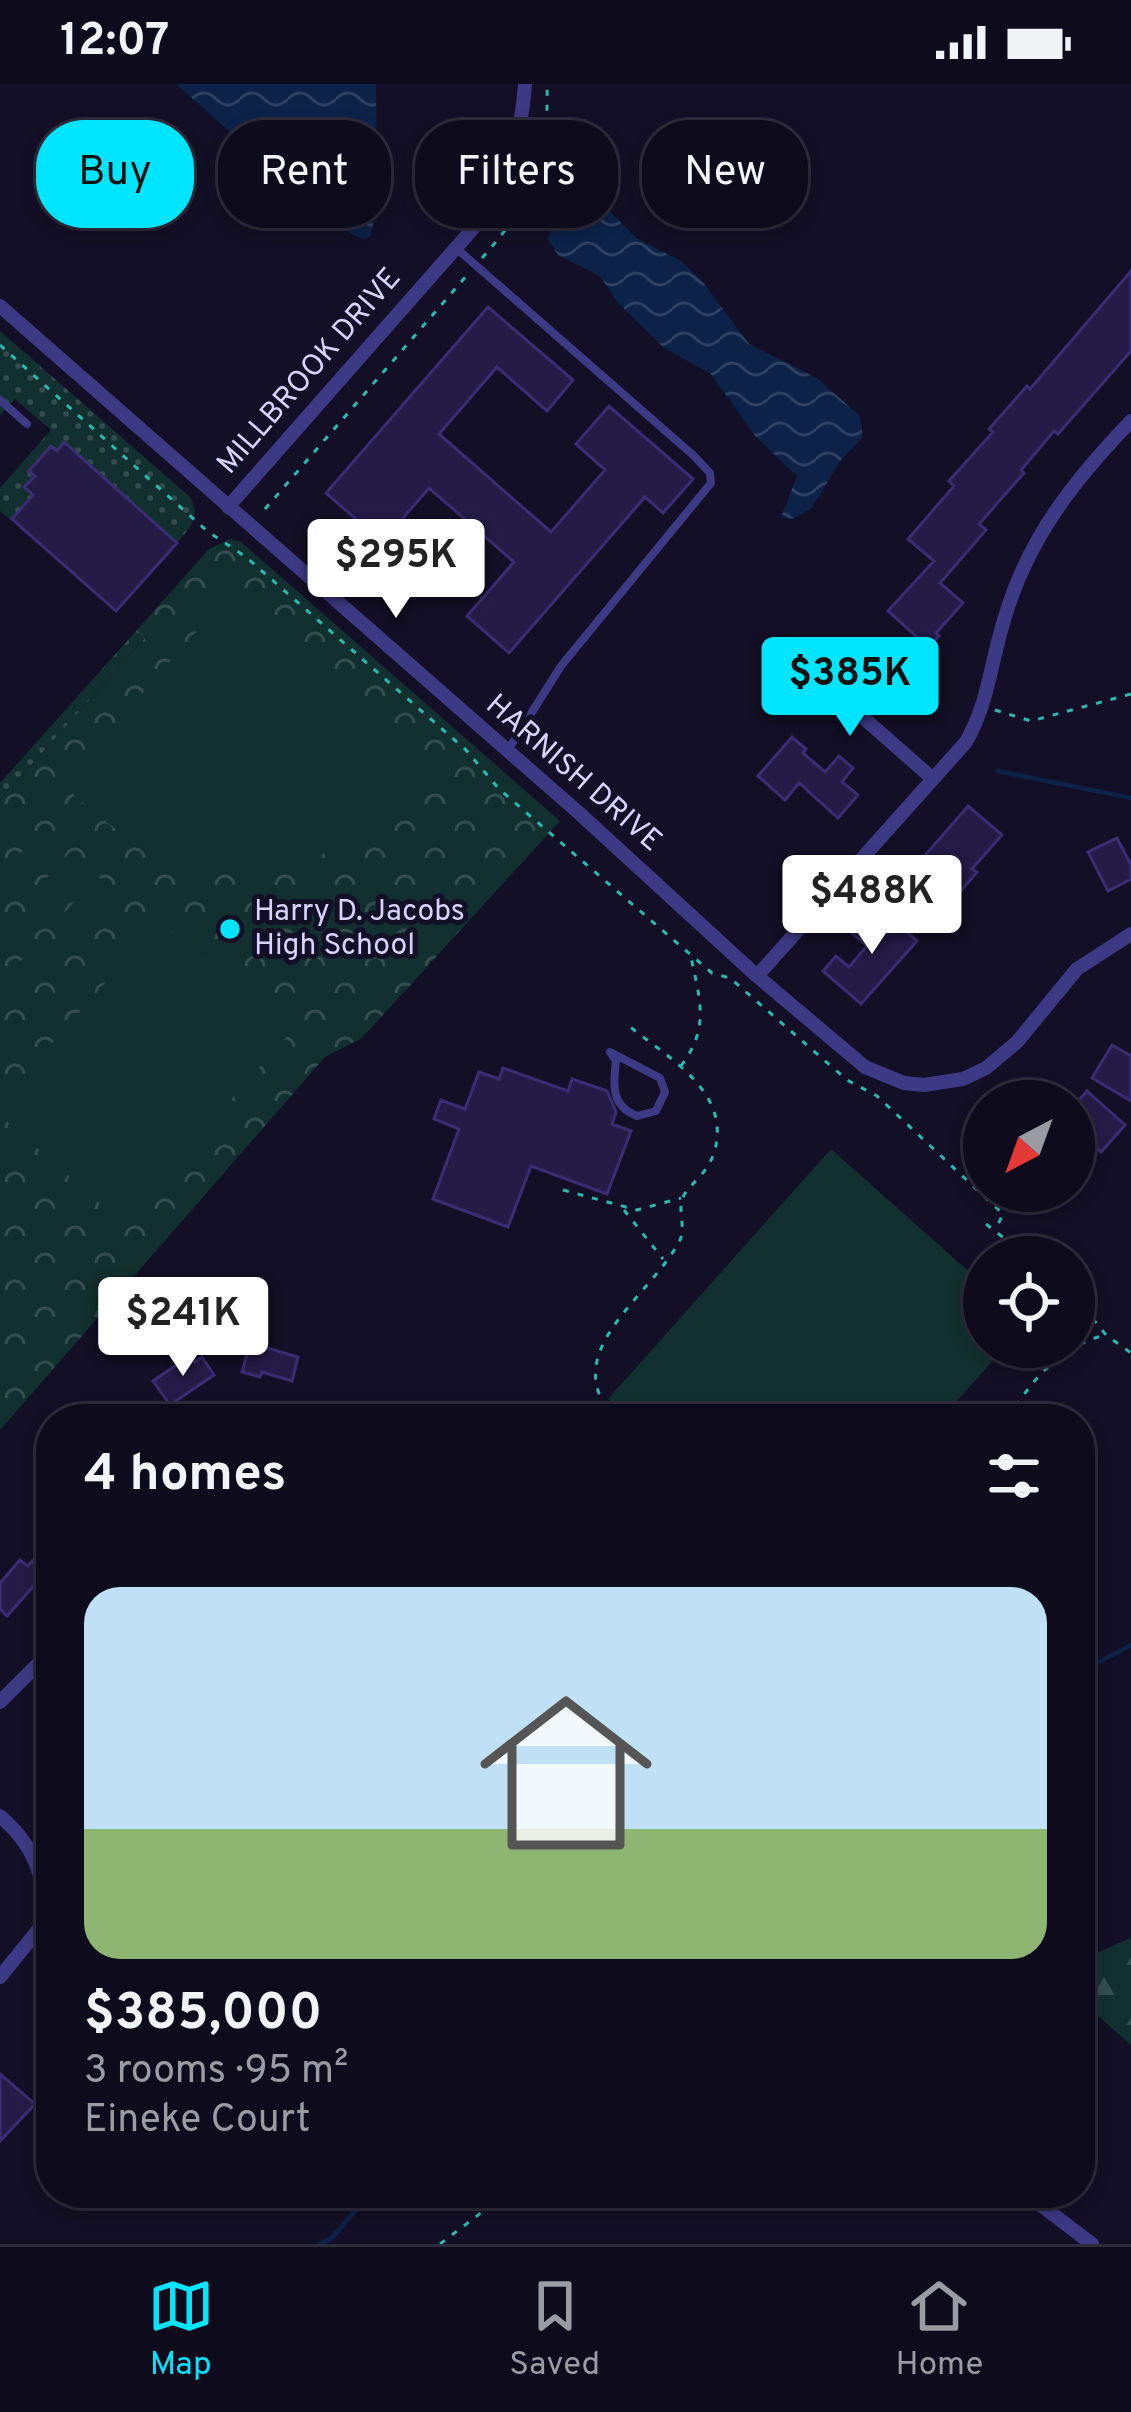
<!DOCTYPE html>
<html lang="en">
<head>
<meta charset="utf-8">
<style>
  :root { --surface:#0e0b1c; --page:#171425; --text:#f1f3f6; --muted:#9b9ba3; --line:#2e2b3b; --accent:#00e5ff }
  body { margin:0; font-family:Overpass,sans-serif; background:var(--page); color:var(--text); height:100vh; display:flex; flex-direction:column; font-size:45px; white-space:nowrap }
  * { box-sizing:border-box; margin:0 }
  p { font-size:39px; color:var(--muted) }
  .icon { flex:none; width:66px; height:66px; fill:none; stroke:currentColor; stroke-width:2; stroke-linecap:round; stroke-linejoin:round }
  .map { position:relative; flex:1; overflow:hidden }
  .side { position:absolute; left:36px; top:1320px; width:1059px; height:804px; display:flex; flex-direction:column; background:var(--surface); border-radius:48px; box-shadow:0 6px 18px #0003,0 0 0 3px var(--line) }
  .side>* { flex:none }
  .top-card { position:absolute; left:36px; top:36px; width:1059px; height:108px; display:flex; gap:24px }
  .needle { width:78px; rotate:221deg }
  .buttons { position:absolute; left:963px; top:996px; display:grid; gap:24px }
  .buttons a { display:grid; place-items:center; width:132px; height:132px; border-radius:50%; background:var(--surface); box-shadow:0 6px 18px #0003,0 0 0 3px var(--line); font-size:60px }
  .price { position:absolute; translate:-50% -102px; padding:0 27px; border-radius:12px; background:#fff; color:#222; font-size:39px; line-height:78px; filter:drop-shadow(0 3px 6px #0008) }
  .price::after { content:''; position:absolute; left:50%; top:72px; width:36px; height:27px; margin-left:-18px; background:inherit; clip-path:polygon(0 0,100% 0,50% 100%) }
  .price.active { background:var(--accent); color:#111 }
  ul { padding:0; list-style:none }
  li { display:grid; align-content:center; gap:24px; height:636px; padding:0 48px }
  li+li { border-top:3px solid var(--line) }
  li span { display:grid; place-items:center; height:372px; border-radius:36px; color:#555 }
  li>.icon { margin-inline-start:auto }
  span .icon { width:216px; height:216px; fill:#fffc; stroke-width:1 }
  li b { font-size:51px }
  h2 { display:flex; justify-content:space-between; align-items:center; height:144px; padding:0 48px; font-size:51px }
  .tag { padding:0 42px; border-radius:48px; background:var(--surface); box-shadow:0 6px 18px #0003,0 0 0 3px var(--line); font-size:42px; line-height:108px }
  .tag.active { background:var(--accent); color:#111 }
  .status { display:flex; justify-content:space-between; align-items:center; height:84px; padding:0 60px; background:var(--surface); direction:ltr }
  .status svg { height:33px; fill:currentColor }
  .tab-bar { display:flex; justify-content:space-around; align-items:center; height:168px; border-top:3px solid var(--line); background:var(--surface); font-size:33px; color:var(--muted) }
  .tab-bar a { display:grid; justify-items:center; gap:6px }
  .tab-bar .active { color:var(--accent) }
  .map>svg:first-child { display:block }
</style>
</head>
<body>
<div class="status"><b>12:07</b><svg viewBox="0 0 49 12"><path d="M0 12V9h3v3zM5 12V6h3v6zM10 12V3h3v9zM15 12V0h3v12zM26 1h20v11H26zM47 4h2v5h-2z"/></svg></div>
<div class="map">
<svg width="1131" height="2160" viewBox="0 0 1131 2160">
  <defs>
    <pattern id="grass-dots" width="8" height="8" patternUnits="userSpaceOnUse" patternTransform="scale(3)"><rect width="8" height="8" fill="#12302f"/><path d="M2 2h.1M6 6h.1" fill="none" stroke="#344d4e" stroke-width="1.8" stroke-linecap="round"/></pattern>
    <pattern id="forest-firs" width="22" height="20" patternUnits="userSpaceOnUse" patternTransform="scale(3)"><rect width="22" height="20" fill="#12302f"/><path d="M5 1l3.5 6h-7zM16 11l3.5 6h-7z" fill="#344d4e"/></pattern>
    <pattern id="park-crowns" width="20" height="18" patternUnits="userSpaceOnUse" patternTransform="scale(3)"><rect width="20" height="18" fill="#12302f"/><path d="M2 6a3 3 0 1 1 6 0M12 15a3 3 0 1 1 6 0" fill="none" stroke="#344d4e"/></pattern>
    <pattern id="water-waves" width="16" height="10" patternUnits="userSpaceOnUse" patternTransform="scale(3)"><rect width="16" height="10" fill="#0c2248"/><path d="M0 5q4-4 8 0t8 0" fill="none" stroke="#2f4163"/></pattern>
  </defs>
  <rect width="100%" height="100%" fill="#130f26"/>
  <!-- grass -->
  <path fill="url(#grass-dots)" d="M0 247 190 413C201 433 190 444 177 459L64 359 57 367 51 363 30 388 35 392 25 404 33 411 11 436 0 427V404L51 346 15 315 0 331Z
    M137 546 145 554 0 716V699Z"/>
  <!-- forest -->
  <path fill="url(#forest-firs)" d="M1131 1854V1961L1080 1916V1876Z"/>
  <!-- park -->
  <path fill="url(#park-crowns)" d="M230 455 240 457 560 737 362 954 325 973 0 1346V716L145 554 137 546 209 465Z"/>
  <!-- garden -->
  <path fill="#12302f" d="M247 513 434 675C408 705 382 737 347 758 286 795 196 795 135 758 109 742 86 721 62 701L225 515Z
    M44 744 64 762 25 806 4 787Z
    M70 768 91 786 51 830 31 812Z
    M97 792 118 810 78 854 58 836Z
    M160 837 288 951 122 1139 0 1031V1018Z
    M34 862 55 881 15 924 0 910V900Z
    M831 1065 984 1201V1263H1005L941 1335H630L608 1315Z"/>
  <!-- water -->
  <path fill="url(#water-waves)" d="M176 0H376L377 119 371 152 364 155 353 151 287 99Z
    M577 94 636 154 681 177 702 197 749 260 817 294 860 332 863 353 840 377 812 424 793 435 781 433 797 392 756 353 710 289 664 264 618 219 600 192 558 171 548 155 565 110Z"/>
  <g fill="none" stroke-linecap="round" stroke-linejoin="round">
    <!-- stream -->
    <path stroke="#0c2248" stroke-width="4.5" d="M998 687 1131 714
      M1080 1588 1131 1561
      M320 2160 332 2154 370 2109"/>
  </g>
  <!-- building -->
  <path fill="#241b47" stroke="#3b2d73" stroke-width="3" d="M1131 187V267L1058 350 1054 347 1021 386 1024 389 979 440 986 446 940 499 963 519 936 549 939 552 928 563 888 527 934 477 908 455 954 402 949 397 993 348 989 345 1027 302 1030 305Z
    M488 223 573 296 547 327 497 283 439 350 551 448 605 386 576 360 609 322 693 395 663 429 645 413 509 569 467 532 514 478 429 404 382 458 326 409Z
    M64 358 177 459 116 527 12 435 33 411 24 403 35 392 29 387 51 362 57 367Z
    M792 653 806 665 803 669 825 688 839 672 853 684 842 698 858 711 838 734 799 699 785 716 758 692Z
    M968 722 1002 751 972 785 977 788 953 816 915 783Z
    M1117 754 1131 781V795L1108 807 1088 768Z
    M882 826 917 857 861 920 823 887 836 872 849 883 867 862 853 850Z
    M1112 961 1131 972V1017L1092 994Z
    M503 984 568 1007 572 995 607 1007 616 1028 612 1040 631 1047 607 1110 531 1082 508 1143 433 1115 459 1045 434 1035 441 1016 465 1025 479 988 499 995Z
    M1087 1007 1125 1041 1101 1068 1074 1043V1022Z
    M250 1259 298 1273 292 1297 262 1288 260 1293 242 1288Z
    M191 1271 195 1278 202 1273 214 1291 170 1321 153 1297Z
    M20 1476 28 1482 32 1477 45 1489 7 1532 0 1525V1499Z
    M0 1990 35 2020 0 2057Z"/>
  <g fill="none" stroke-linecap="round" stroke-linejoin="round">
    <!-- path -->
    <path stroke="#2fb8b0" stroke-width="3" stroke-dasharray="6 9" stroke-linecap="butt" d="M482 174C533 117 549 77 547 0
      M0 261 207 447 246 473 466 666 499 705 691 871 712 889 730 894 847 996 877 1012 1003 1130 995 1147
      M265 425 468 190
      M995 626 1031 637 1131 610
      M681 982C710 943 700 917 691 873
      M563 1106 637 1126 681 1114
      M624 1126 663 1175
      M986 1140 1028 1173
      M1074 1211 1106 1251 1131 1269
      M616 1335C554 1270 649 1214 679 1158 687 1144 677 1127 683 1113 689 1100 706 1092 714 1069 733 1007 666 973 628 941
      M1008 1335C1031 1296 1061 1261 1106 1251
      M440 2160 507 2109"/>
    <!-- lane -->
    <path stroke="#3d3a85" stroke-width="8" d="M456 164 693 371 710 389 711 399 561 582 508 666
      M0 316 27 340
      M610 968 660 994 665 1008 656 1027 637 1032C611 1022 613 1001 616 977Z"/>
    <!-- street -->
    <path stroke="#3d3a85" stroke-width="14" d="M0 222 579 729 757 892 865 983 904 999 924 1001 963 995 986 984 1017 958 1077 885 1131 850
      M228 423 484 132C509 90 522 48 525 0
      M800 578 933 695
      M757 892 966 658C989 618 991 576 1005 533 1028 454 1075 395 1131 337
      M0 1618 51 1567
      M0 1732C35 1762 43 1790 47 1835L0 1893
      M1025 2109 1092 2160"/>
  </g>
  <!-- markers -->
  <circle fill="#00e5ff" stroke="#130f26" stroke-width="4.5" cx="230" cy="845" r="12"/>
  <g text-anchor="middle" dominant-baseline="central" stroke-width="10" stroke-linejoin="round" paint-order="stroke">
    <!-- street labels -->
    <g font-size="30" fill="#d9d4ff" stroke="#130f26">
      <text transform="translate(310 288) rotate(-49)">MILLBROOK DRIVE</text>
      <text transform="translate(573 690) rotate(41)">HARNISH DRIVE</text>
    </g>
    <!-- poi labels -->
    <g font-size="30" fill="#d9d4ff" stroke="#130f26" text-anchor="start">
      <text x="254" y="828">Harry D. Jacobs<tspan x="254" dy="34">High School</tspan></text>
    </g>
  </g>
</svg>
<div class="buttons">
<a><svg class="needle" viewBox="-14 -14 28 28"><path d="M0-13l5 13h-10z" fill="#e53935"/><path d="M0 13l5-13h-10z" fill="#9b9ba3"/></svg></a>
<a><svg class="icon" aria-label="locate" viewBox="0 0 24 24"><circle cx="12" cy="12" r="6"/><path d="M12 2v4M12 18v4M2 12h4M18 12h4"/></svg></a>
</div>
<b class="price" style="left:396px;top:537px">$295K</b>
<b class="price active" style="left:850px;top:655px">$385K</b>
<b class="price" style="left:872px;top:873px">$488K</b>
<b class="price" style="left:183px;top:1295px">$241K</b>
<div class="top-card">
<a class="tag active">Buy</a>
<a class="tag">Rent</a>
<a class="tag">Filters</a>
<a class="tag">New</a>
</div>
<section class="side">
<h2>4 homes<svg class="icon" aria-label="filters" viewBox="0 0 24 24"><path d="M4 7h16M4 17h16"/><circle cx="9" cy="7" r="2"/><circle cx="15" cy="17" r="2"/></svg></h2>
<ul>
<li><span style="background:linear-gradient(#bfe0f5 65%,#8fb573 0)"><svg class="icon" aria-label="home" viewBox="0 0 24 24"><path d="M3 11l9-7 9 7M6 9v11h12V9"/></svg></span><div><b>$385,000</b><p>3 rooms · 95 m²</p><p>Eineke Court</p></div></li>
</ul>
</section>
</div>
<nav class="tab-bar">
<a class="active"><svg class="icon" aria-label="map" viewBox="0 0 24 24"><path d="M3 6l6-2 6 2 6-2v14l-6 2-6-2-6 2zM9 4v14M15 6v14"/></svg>Map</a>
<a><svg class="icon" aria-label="saved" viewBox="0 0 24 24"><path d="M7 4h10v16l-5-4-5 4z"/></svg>Saved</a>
<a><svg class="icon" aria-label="home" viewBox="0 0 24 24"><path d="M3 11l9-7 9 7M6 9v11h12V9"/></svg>Home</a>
</nav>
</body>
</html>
